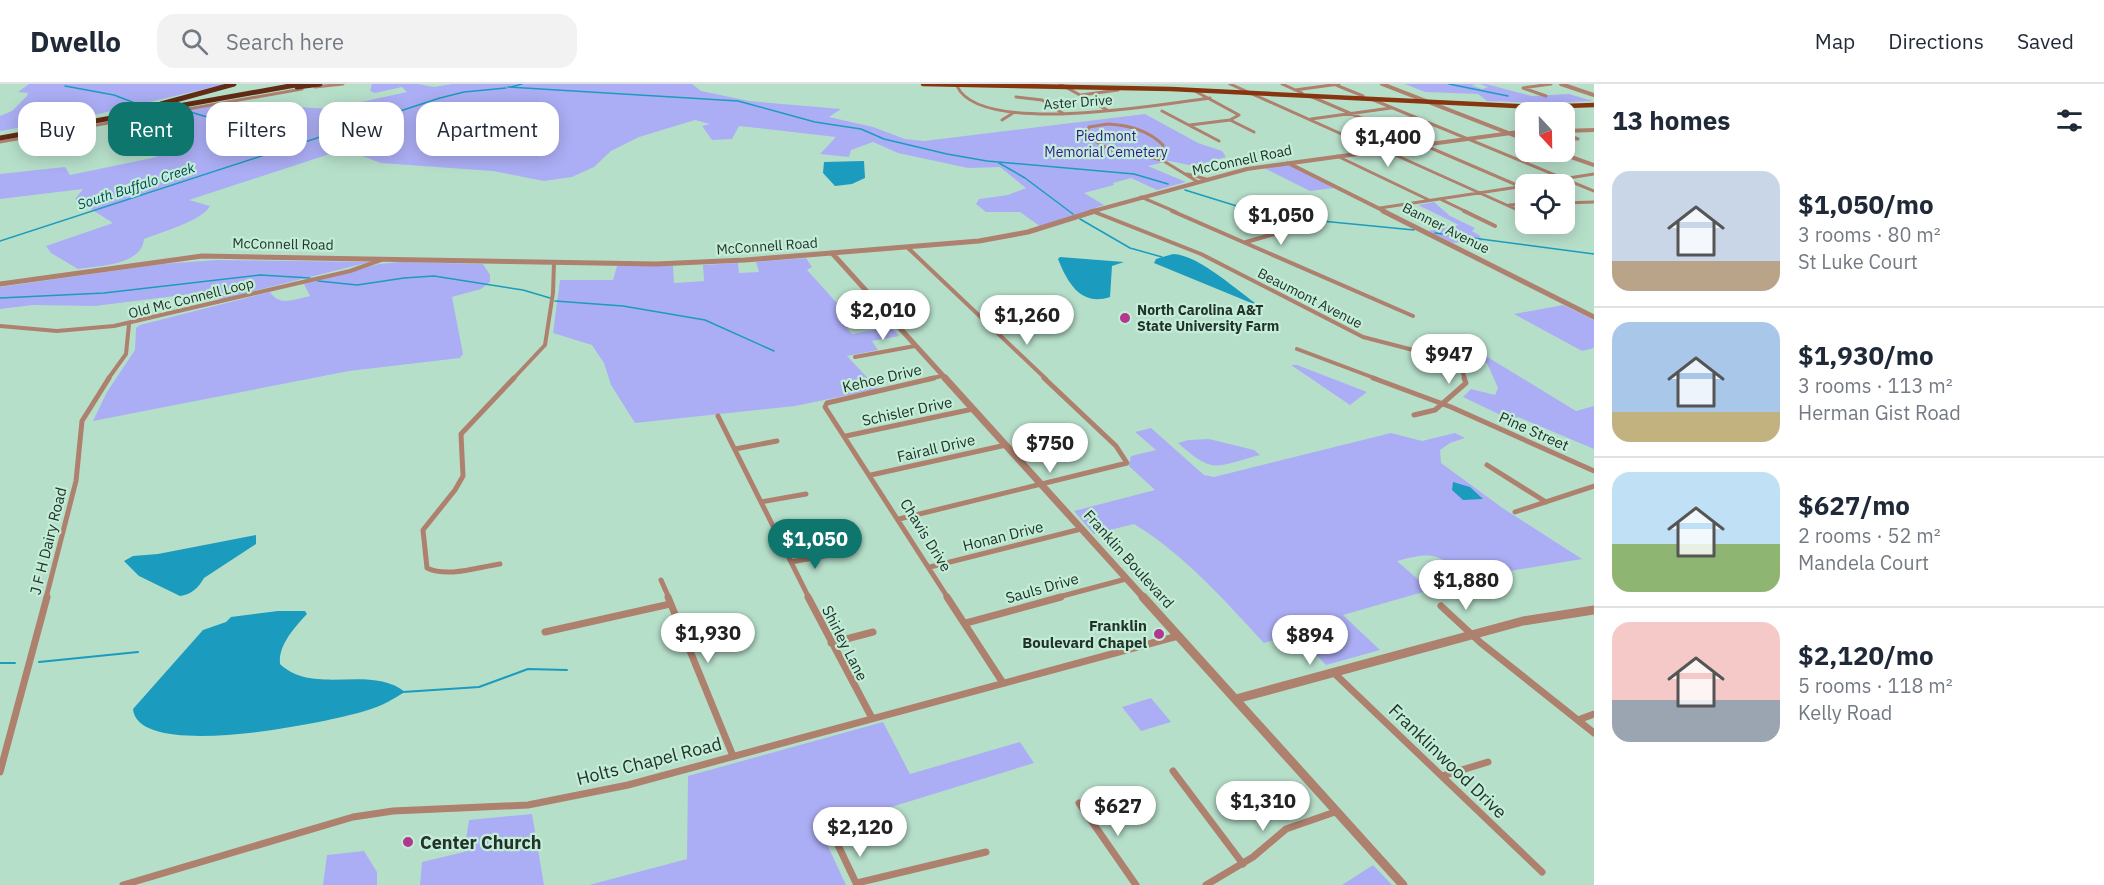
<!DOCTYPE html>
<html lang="en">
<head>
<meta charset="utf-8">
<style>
  :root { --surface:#fff; --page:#f2f2f3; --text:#1f2937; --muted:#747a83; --line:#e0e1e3; --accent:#0f766e }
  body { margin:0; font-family:"IBM Plex Sans",sans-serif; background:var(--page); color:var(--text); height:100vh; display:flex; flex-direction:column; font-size:22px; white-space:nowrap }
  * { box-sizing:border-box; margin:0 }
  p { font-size:20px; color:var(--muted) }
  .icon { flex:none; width:33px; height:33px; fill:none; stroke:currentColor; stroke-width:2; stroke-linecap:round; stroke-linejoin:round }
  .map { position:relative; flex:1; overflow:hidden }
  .sheet { display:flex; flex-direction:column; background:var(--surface); width:510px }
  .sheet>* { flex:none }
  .hud { position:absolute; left:18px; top:18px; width:570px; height:54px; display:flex; gap:12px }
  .needle { width:39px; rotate:158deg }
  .buttons { position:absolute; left:1515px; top:18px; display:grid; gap:12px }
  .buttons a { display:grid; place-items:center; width:60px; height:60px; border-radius:12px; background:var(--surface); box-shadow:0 3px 15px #0003; font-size:30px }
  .price { position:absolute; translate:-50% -51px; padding:0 14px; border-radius:21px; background:#fff; color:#222; font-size:20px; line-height:39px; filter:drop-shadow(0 2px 3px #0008) }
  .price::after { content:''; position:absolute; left:50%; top:36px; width:18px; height:14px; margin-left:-9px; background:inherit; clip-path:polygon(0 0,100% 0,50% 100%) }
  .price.selected { background:var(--accent); color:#fff }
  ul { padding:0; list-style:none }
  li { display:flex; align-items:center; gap:18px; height:150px; padding:0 18px }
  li+li { border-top:2px solid var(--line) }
  li span { display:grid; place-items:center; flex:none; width:168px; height:120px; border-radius:18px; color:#555 }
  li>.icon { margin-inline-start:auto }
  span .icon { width:72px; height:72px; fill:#fffc; stroke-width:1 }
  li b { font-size:26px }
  h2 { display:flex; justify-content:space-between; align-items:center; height:72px; padding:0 18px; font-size:26px }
  .pill { padding:0 21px; border-radius:18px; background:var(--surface); box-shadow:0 3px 15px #0003; font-size:21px; line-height:54px }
  .pill.selected { background:var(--accent); color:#fff }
  header { display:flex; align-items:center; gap:36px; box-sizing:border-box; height:84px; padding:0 30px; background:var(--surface); border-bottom:2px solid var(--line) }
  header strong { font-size:28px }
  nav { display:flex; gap:33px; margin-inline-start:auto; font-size:21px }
  .search { width:420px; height:54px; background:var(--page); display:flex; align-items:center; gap:15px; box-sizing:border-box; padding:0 21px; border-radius:18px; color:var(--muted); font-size:22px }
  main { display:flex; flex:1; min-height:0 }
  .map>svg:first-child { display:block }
</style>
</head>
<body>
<header>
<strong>Dwello</strong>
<div class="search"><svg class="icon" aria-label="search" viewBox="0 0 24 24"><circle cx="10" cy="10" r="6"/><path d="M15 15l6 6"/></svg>Search here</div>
<nav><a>Map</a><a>Directions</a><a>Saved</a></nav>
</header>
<main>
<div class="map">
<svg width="1594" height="801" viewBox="0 0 1594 801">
  <rect width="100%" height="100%" fill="#b6dfca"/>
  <!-- green -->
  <path fill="#acaef5" d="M29 0H226L94 31 0 47V32L12 27 27 12 28 9 18 8Z
    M372 0H418L434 3 452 0H692L701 7 749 17 841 25 829 33 873 43 905 55 924 57 1145 30 1198 59 1222 67 1226 73 1194 82 1169 77 1148 82 1186 98 1157 106 1131 94 1113 99 1114 101 1084 109 1104 121 1041 143 1020 128H986L976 120 979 115 1008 111 1026 104 1000 83 968 84 898 69 873 58 851 66 849 73 820 70 836 53 739 42 732 55 712 56 702 42 710 40 695 36 639 53 611 67 594 83 572 93 544 97 493 87 381 79 362 72 354 62 189 116 210 122C202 137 161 148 144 155 142 181 99 182 78 185L51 169 46 162 113 139 75 115 83 105 0 115V90L65 83 70 91 152 74 180 65 188 51 187 44 181 42 179 34 162 30 218 20 224 24 234 23 235 27 288 30 299 23 329 25 407 8 402 3 375 9 370 7Z
    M1405 0H1477L1471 1 1482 5 1488 3 1480 0H1486L1532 12 1569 10 1593 17 1545 19 1487 17 1478 10 1425 8Z
    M1288 81 1334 104 1310 107 1264 84Z
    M1434 118 1450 132 1475 144 1472 147 1479 151 1483 158 1473 156 1453 159 1428 147 1459 141 1418 121Z
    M806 174 812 183 807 186 855 239 844 241 852 250 891 243 899 252 872 257 878 266 847 272 878 305 795 322 635 339 611 301 604 279 592 261 553 249 560 196H613L617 182H673L674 199 704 197 703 181 738 179 739 189 759 188 756 178Z
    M217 176 370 178 222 215 191 210 95 222 33 221 0 225V203L162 180Z
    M401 178 483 180 490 191V198L481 205 452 213 463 270 460 274 349 287 93 337 107 308 135 266 136 244 140 241 270 208C280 223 294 215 310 212L304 200 379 180Z
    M1563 221 1594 236V264L1582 267 1514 230Z
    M1453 252 1576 327 1594 322V365L1518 333 1509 335 1463 313 1471 305 1495 311 1498 304 1487 279 1465 276Z
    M1291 281H1297L1367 308 1350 321Z
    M1151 344 1204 391 1214 393 1391 349 1422 357 1455 349 1465 354 1450 359 1440 366 1441 379 1504 425 1582 475 1468 494C1437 470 1435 467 1397 477L1430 506 1343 531 1380 566 1326 581 1296 550 1264 559C1224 516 1185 471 1134 440L1094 450 1074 427 1155 406 1129 382 1131 372 1156 366 1135 348Z
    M1209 355 1254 366 1260 371C1216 382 1215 392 1178 359L1188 356Z
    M1151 614 1171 638 1141 647 1122 623Z
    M883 638 910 690 1020 658 1034 679 836 740 841 749 825 756 846 801H589L687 775 688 692Z
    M532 730 544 801H420L422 778 464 768 469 736Z
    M364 767 377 788V801H323L327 771Z
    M1373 781 1392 801H1342Z"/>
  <!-- water -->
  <path fill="#1b9bbe" d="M824 78 864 77 865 94 852 100 835 102 823 89Z
    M1173 170C1200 171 1238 208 1261 223L1154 179 1156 175Z
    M1060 173 1124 178 1112 182 1110 213C1080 223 1067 197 1058 175Z
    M1453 398 1470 403 1483 415 1463 416 1452 406Z
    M256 451V460L204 494C199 503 191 511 180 512L139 492 124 477 133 472 158 470Z
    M278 527H305L307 530C295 543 278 561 280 580 314 612 370 580 405 608 393 615 382 622 368 626 335 637 138 679 133 625L203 546 226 538 231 533Z"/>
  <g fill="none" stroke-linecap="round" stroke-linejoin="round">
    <!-- stream-far1 -->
    <path stroke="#1b9bbe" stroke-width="1.5" d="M1449 0 1508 12
      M65 2 114 11 140 21
      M508 3 738 17 815 38 861 45 884 55 947 70 987 77 1134 90 1168 100
      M511 3 522 0
      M187 27 224 38 238 55 283 65
      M999 79 1025 94 1073 130
      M1185 106 1269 132 1414 146
      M1080 135 1130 164 1162 173
      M1435 149 1594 170
      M0 157 440 14 464 8 506 4
      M318 197 357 201 404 194 434 192 523 206 550 214
      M0 214 104 209 260 191 310 194
      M555 217 623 222 705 236 774 267"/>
    <!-- stream -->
    <path stroke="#1b9bbe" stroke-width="2" d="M39 578 138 568
      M0 579H15
      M403 608 479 603 528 585 567 586"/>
    <!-- minor-far3 -->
    <path stroke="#ae806e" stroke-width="3" d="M1060 0 1107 26
      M1230 0 1377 66
      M1282 0 1302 9
      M1336 1 1363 12
      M957 2C980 53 1164 20 1210 14
      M315 3 343 0
      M1295 6 1339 0
      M1081 11 1118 6
      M1310 12 1526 105
      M1546 12 1523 4 1551 0
      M1016 13 1042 16 1064 30
      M1371 15 1594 107
      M1162 27 1219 57
      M1311 35 1391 24
      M1002 36 1013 29
      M1230 36 1254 48
      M1108 40C1129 41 1148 46 1163 61L1160 72 1162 76C1136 70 1104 72 1087 48L1089 43Z
      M1190 41 1230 36 1239 31 1193 6
      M1564 49 1578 55H1564
      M0 58 302 5
      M1382 65 1522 128
      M1337 72 1429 116
      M1162 76 1198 98
      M1187 90 1206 95
      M1531 100 1594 90
      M1141 113 1176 128
      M1440 115 1467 128
      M1564 119 1594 118
      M1509 121 1526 120
      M1380 124 1518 103
      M1092 127 1095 128"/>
    <!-- minor-far2 -->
    <path stroke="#ae806e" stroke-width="4" d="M1092 127 1201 170 1363 253 1417 267 1459 274
      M1172 127 1413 232
      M1464 127 1495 142
      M1519 127 1526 130
      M1246 158 1302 142
      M907 163 1046 295
      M0 242 57 247 114 242 350 187 381 176
      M848 242 890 234
      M1452 258 1465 295
      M1297 265 1377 295
      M855 273 915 262
      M108 295 126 270 129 240
      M513 295 545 261 553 209 554 179
      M928 295 942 292"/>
    <!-- minor-far1 -->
    <path stroke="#ae806e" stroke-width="5" d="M934 294 827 319 825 323 948 514
      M1373 294 1451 323 1594 387
      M1414 331 1435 326 1466 299 1464 294
      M718 332 809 514
      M846 352 973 325
      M735 365 777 357
      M1487 381 1546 418
      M871 391 1006 361
      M761 418 806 410
      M1515 428 1594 402
      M899 435 1127 379 1116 362 1044 294
      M791 478 835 470
      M500 480C478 483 448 494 427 484L423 446 455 406 463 392 461 350 514 294
      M930 483 1081 445
      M661 496 669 514
      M46 514 76 397 82 337 109 294
      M1055 514 1126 495"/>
    <!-- minor -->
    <path stroke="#ae806e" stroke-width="7" d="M668 513 733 672
      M808 513 872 634
      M947 513 1003 599
      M1441 522 1481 559 1594 649
      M966 539 1061 513
      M545 548 670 520
      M831 559 873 548
      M1334 589 1542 788
      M1578 636 1594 630
      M1173 687 1243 780
      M0 688 47 513
      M1442 692 1488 678
      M1079 719 1136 801
      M836 757 857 801
      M857 799 986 768
      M123 801 353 733 393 727 528 721 628 701 1178 552
      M1206 801 1253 773 1286 745 1335 728"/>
    <!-- tertiary-far3 -->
    <path stroke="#ae806e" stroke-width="4" d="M1382 0 1526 56
      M1561 0 1594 11
      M1564 47 1594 46
      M1557 68 1594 81
      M1288 79 1386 128
      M1090 128 1247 85 1526 47"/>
    <!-- tertiary-far2 -->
    <path stroke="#ae806e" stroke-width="5" d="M1383 127 1594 233
      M832 169 946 295
      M0 200 202 172 656 180 745 176 979 157 1028 148 1095 127"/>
    <!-- tertiary-far1 -->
    <path stroke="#ae806e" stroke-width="7" d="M945 294 1144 514"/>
    <!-- tertiary -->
    <path stroke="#ae806e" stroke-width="9" d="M1143 513 1403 801
      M1236 615 1523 537 1594 526"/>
    <!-- primary -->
    <path stroke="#86350f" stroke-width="4.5" d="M923 0 1171 5 1536 23 1594 21"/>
    <!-- motorway -->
    <path stroke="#612b15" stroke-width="5" d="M297 3 320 0
      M161 20 234 0
      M0 54 301 0"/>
  </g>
  <!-- markers -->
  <g fill="#b1388c" stroke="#c3edd7" stroke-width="2">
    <circle cx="1125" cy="234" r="6"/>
    <circle cx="1159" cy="550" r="6"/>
    <circle cx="408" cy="758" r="6"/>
  </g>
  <g text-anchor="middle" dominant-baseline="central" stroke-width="4.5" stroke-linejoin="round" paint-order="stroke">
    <!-- far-street labels -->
    <g font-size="14" fill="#22322a" stroke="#c3edd7">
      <text transform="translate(1078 18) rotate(-4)">Aster Drive</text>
      <text transform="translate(1242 76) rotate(-12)">McConnell Road</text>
      <text transform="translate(1446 144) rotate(27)">Banner Avenue</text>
      <text transform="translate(283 160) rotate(1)">McConnell Road</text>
      <text transform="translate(767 162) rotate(-4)">McConnell Road</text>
      <text transform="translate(191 214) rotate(-14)">Old Mc Connell Loop</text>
      <text transform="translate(1310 214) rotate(27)">Beaumont Avenue</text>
    </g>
    <!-- far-park labels -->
    <g font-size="14" fill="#32188a" stroke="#c3edd7">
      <text x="1106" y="52">Piedmont<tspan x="1106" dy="16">Memorial Cemetery</tspan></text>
    </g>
    <!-- far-water labels -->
    <g font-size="14" font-style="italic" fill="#00475a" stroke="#c3edd7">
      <text transform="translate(136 102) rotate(-18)">South Buffalo Creek</text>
    </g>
    <!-- far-poi labels -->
    <g font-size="14" font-weight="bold" fill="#22322a" stroke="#c3edd7" text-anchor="start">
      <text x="1137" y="226">North Carolina A&amp;T<tspan x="1137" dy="16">State University Farm</tspan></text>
    </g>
    <!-- street labels -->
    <g font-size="15" fill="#22322a" stroke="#c3edd7">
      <text transform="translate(882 294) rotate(-13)">Kehoe Drive</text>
      <text transform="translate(907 327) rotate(-12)">Schisler Drive</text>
      <text transform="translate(1534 347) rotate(24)">Pine Street</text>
      <text transform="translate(936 364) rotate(-13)">Fairall Drive</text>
      <text transform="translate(926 451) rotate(58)">Chavis Drive</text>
      <text transform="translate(1003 452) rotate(-14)">Honan Drive</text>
      <text transform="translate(48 457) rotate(-76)">J F H Dairy Road</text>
      <text transform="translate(1129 475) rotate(48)">Franklin Boulevard</text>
      <text transform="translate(1042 504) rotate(-16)">Sauls Drive</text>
      <text transform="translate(845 559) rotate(63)">Shirley Lane</text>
    </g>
    <!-- poi labels -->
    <g font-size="15" font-weight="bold" fill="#22322a" stroke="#c3edd7" text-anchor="end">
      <text x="1147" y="541">Franklin<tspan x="1147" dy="17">Boulevard Chapel</tspan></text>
    </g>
    <!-- near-street labels -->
    <g font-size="18" fill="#22322a" stroke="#c3edd7">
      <text transform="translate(649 677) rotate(-14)">Holts Chapel Road</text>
      <text transform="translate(1448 677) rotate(44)">Franklinwood Drive</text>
    </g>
    <!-- near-poi labels -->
    <g font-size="18" font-weight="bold" fill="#22322a" stroke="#c3edd7" text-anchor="start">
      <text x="420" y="758">Center Church</text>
    </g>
  </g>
</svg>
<div class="buttons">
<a><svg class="needle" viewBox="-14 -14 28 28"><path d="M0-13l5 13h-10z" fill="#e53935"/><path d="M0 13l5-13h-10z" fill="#747a83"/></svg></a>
<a><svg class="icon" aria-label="locate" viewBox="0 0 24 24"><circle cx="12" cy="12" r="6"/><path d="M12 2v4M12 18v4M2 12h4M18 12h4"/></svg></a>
</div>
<b class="price" style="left:1388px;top:84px">$1,400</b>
<b class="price" style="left:1281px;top:162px">$1,050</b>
<b class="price" style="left:883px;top:257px">$2,010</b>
<b class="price" style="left:1027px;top:262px">$1,260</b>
<b class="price" style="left:1449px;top:301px">$947</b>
<b class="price" style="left:1050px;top:390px">$750</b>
<b class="price selected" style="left:815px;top:486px">$1,050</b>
<b class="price" style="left:1466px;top:527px">$1,880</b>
<b class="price" style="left:708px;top:580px">$1,930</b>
<b class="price" style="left:1310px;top:582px">$894</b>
<b class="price" style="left:1263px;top:748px">$1,310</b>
<b class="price" style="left:1118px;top:753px">$627</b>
<b class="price" style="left:860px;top:774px">$2,120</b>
<div class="hud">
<a class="pill">Buy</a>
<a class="pill selected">Rent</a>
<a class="pill">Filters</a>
<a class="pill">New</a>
<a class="pill">Apartment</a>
</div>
</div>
<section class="sheet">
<h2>13 homes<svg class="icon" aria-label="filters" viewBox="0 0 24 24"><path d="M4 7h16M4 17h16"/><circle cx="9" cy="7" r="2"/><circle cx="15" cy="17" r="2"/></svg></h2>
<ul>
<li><span style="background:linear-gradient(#c9d6e8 75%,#b9a48a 0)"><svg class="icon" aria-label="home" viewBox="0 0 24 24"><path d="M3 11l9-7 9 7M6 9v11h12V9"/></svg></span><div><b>$1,050/mo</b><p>3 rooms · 80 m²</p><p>St Luke Court</p></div></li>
<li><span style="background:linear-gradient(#a9c7e8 75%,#c2b280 0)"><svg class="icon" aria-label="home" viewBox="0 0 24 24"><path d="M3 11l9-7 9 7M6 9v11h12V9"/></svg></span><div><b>$1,930/mo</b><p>3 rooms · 113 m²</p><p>Herman Gist Road</p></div></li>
<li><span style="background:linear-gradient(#bfe0f5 60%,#8fb573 0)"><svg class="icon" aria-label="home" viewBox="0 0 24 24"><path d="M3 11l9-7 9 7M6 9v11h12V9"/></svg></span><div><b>$627/mo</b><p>2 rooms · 52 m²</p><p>Mandela Court</p></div></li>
<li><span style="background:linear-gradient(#f6c9c9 65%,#9aa5b1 0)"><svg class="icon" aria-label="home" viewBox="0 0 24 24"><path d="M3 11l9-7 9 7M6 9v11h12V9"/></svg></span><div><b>$2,120/mo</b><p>5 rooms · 118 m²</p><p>Kelly Road</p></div></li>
</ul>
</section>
</main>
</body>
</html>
